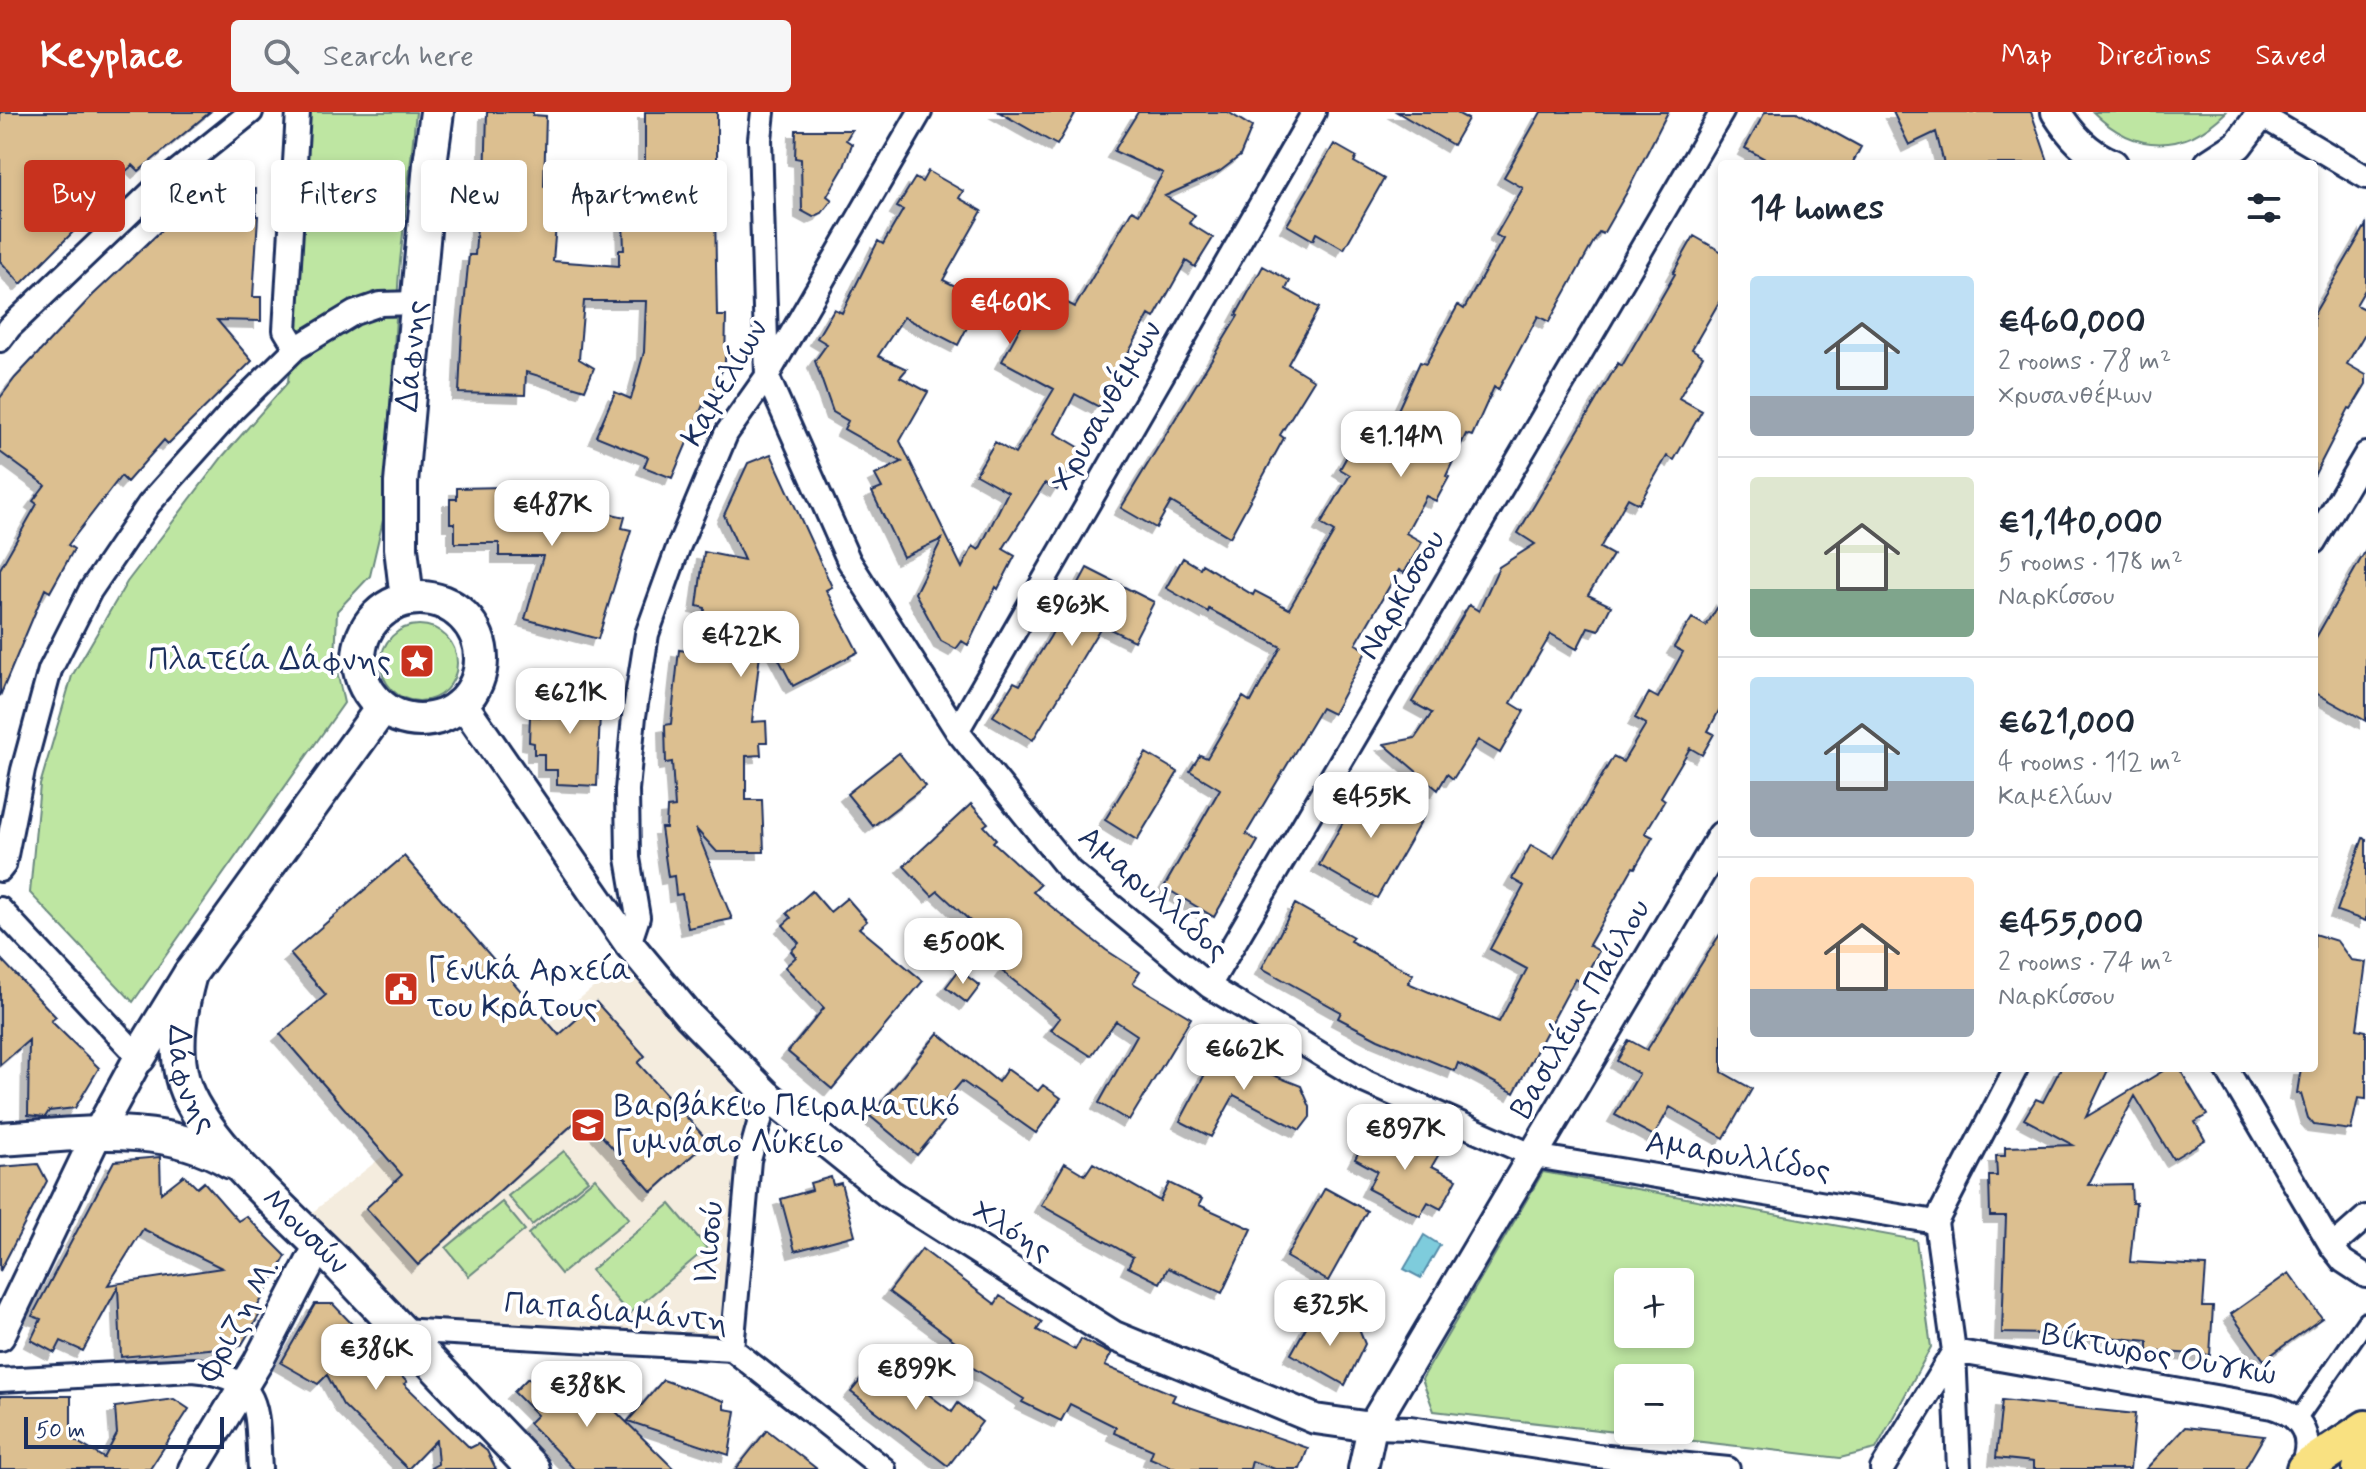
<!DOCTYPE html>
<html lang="en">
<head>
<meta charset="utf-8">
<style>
  :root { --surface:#fff; --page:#f6f6f7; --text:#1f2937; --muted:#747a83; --line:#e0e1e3; --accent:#c8321e }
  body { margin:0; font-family:Mynerve,sans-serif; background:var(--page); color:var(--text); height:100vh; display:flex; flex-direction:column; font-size:30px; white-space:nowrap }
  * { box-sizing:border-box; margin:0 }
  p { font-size:26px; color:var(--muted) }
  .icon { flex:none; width:44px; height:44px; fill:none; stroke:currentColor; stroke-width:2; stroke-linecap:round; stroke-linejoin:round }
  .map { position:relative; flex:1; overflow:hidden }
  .sheet { position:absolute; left:1718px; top:48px; width:600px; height:912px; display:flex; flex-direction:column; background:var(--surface); border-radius:8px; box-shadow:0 4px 12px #0003 }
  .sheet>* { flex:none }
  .guide { position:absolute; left:24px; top:48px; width:760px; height:72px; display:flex; gap:16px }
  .tools { position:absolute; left:1614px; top:1156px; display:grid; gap:16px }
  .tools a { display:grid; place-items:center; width:80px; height:80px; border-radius:8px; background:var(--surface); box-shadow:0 4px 12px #0003; font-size:40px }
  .scale { position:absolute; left:24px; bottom:20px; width:200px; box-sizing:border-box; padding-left:8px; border:4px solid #1b2f5e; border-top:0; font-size:22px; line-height:28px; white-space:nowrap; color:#1b2f5e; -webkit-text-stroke:6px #fff; paint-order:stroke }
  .price { position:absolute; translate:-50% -68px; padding:0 18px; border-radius:16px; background:#fff; color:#222; font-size:26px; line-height:52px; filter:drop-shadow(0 2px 4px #0008) }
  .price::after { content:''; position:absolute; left:50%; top:48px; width:24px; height:18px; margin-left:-12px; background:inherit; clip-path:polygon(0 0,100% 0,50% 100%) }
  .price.selected { background:var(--accent); color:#fff }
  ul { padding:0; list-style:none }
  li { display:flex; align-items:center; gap:24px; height:200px; padding:0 32px }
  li+li { border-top:2px solid var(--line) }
  li span { display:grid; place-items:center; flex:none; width:224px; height:160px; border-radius:8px; color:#555 }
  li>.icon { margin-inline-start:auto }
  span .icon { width:96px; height:96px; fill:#fffc; stroke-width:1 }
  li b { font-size:34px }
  h2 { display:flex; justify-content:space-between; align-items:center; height:96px; padding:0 32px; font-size:34px }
  .chip { padding:0 28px; border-radius:8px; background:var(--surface); box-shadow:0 4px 12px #0003; font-size:28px; line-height:72px }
  .chip.selected { background:var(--accent); color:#fff }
  header { display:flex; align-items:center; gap:48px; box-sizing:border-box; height:112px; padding:0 40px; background:var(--accent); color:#fff }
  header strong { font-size:38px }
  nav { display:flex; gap:44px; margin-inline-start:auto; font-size:28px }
  .search { width:560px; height:72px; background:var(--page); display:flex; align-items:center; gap:20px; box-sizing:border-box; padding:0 28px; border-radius:8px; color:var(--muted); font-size:30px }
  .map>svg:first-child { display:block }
</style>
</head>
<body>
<header>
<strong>Keyplace</strong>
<div class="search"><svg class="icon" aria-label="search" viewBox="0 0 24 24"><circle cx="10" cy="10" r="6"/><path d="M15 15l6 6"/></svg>Search here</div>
<nav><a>Map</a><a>Directions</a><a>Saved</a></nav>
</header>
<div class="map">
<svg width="2366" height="1357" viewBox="0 0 2366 1357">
  <defs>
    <filter id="shadow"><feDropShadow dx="-7" dy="7" stdDeviation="0" flood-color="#0004"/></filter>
  </defs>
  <rect width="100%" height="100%" fill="#fff"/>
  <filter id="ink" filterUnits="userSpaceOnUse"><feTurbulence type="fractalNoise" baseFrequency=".0125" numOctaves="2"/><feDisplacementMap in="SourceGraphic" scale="16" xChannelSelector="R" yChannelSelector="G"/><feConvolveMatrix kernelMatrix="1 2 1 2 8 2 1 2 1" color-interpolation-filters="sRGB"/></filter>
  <g filter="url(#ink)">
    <!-- built -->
    <path fill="#f4ecde" d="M638 840 764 980 729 1232 401 1212 299 1111Z"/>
    <!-- green -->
    <path fill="#bee6a2" stroke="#6c8a80" stroke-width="2" fill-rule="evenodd" d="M310 0H416L399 159 383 408 370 464 337 499 335 550 344 591 133 890 30 781 40 673 72 564 127 470 223 344 288 270Z
      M2093 0H2226C2184 42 2135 42 2093 0Z
      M381 551a38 38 0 1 1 76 0a38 38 0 1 1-76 0Z
      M564 1039 588 1068 532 1113 508 1084Z
      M1543 1060 1916 1128 1931 1235 1876 1337 1840 1346 1434 1299 1422 1267ZM1628 1170H1680V1222H1628ZM1628 1266H1680V1318H1628Z
      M595 1066 629 1106 561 1162 528 1122Z
      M502 1090 525 1118 469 1164 446 1136Z
      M670 1092 707 1136 629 1202 591 1158Z"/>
    <!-- water -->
    <path fill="#7eccdc" stroke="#568daa" stroke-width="2" d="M1424 1123 1440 1133 1421 1166 1404 1157Z"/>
    <!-- building -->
    <path fill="#dcbf90" stroke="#1b2f5e" stroke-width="2" fill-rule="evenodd" filter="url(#shadow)" d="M0 0H210L139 59 133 53 72 105 80 113 21 172 0 149Z
      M487 0H533V3L546 4 544 74 559 76 553 149 619 154V138H624L622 81H642V71H645V0H717V48H714L717 204H726L725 252 705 295 703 293 672 366 644 355 648 345 596 324 615 280 631 287 644 240 646 189H584L579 247 594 256 585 278 526 260 525 283 459 281 462 215 469 143H475L480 69 485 70Z
      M999 0H1076L1057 33Z
      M1138 0H1228L1252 15 1240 44 1219 60 1165 84 1195 103 1189 111 1213 126 1195 155 1186 149 1154 206 1149 203 1099 295 1075 282 1055 321 1082 337 1057 378 1045 371 1003 437 1015 444 998 477 996 475 968 533 962 529 956 537 941 529 915 481 942 427 903 445 872 380 882 376 875 363 902 350 844 317 848 309 833 300 815 249 827 232 817 226 834 197 842 201 878 129 883 132 903 98 897 95 915 66 922 70 928 59 963 79 959 86 982 99 943 168 982 187 958 233 904 205 878 244 907 257 900 265 928 280 900 329 962 456 973 434 979 438 1008 380 976 362 995 330 1015 342 1054 277 1002 249 1041 177 1075 195 1132 98 1139 102 1163 61 1114 39Z
      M1397 0H1455L1468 7 1453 33Z
      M1541 0H1668L1627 80 1603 122 1599 120 1549 210 1538 204 1498 278 1494 275 1472 324 1466 322 1446 364 1449 365 1436 389 1426 384 1406 421 1422 430 1404 461 1399 458 1356 532 1367 538 1333 602 1321 596 1246 722 1258 729 1214 805 1164 775 1220 677 1190 659 1200 643 1207 646 1243 585 1251 590 1281 535 1209 497 1208 500 1166 476 1183 446 1200 456 1202 452 1253 483 1255 479 1289 497 1334 420 1321 412 1350 363 1340 357 1365 312 1386 324 1420 250 1426 252 1458 193 1464 197 1503 127 1496 123 1523 76 1504 65Z
      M1765 0H1797L1861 35 1852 52H1774L1745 36Z
      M1893 0H2031L2049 52H1944L1936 20 1909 33Z
      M796 18H852L846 28 852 32 844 55 827 84 832 88 822 101 813 105 802 99 801 47 795 46Z
      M1334 32 1357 45 1354 50 1384 67 1344 137 1316 121 1313 128 1287 113Z
      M234 66 239 77H256V104H258L253 185H261V209L217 208 252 249 168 332 164 328 127 370 121 364 68 433 74 437 50 480 45 477 0 584V457L37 392 33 389 45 373 0 340V286L15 266 93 183 148 131 185 96 192 104Z
      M2366 113V176L2356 193 2366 198V220L2347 252 2366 263V272L2351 297 2349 296 2314 364V202Z
      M1694 124 1722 140V185L1692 237 1703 244 1679 286 1702 299 1674 348 1667 344 1639 392 1628 386 1600 436 1613 443 1588 483 1611 494 1599 518 1588 515 1577 537 1551 522 1511 591 1524 599 1500 641 1478 628 1453 667 1447 662 1438 678 1384 632 1415 626 1432 601 1412 590 1469 493 1479 499 1499 455 1535 432 1518 421 1618 251 1622 254 1675 162 1673 161Z
      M1263 154 1290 169 1286 177 1319 196 1288 252 1314 268 1280 323 1284 326 1230 425 1171 390 1156 416 1121 396 1238 204 1236 203Z
      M771 342 832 475 826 478 858 540 793 574 763 517 752 610 766 609 767 630H760L761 643 746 644V688H762L764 740H717L696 717 732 807 688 816 682 782 676 783 674 764 668 765 661 716H666L667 696 675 695 672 650 666 651 665 613 671 612 679 538 701 541 705 496 697 494 704 440 744 448 724 403 748 351Z
      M571 371 608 381 603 400 625 405 622 416 631 418 598 527 525 507 543 444H499V431H455V411H450V387H457V376L504 375V385H567Z
      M2366 438V609L2314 580V529Z
      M1087 456 1154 490 1134 529 1102 513 1033 628 993 604 1014 570 1020 573 1050 525Z
      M1722 488V593L1708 619 1714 622 1702 643 1690 636 1661 685 1665 688 1645 721 1653 725 1635 756 1633 755 1589 833 1599 839 1582 870 1575 867 1514 981 1458 951 1455 959 1378 927 1338 906 1341 900 1262 856 1295 792 1353 825 1350 829 1413 862 1408 871 1499 910 1527 857 1490 837 1524 774 1512 767 1531 733 1554 746 1613 645 1623 650 1646 612 1635 606 1649 581 1658 586 1683 540 1674 535 1692 506 1706 514Z
      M549 576 601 578 597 674 557 672V658H544V642H534V631L529 630 530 604 548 605Z
      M899 641 925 674 873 714 847 682Z
      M1146 641 1178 660 1137 728 1105 708Z
      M1365 671 1424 704 1377 786 1319 753Z
      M971 692 988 711 984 714 996 727 993 730 1040 773 1033 780 1106 838 1140 860 1133 871 1191 906 1129 1009 1099 991 1137 923 1116 909 1091 944 1051 918 1060 906 1002 859 1011 847 938 779 932 784 904 754Z
      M2363 726 2366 727V809L2337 799Z
      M404 744 559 923 596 890 645 944 638 951 708 1029 652 1080 583 1003 418 1153 366 1096 402 1063 280 922 326 883 290 842Z
      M812 779 830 800 847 786 867 809 859 816 923 869 832 977 788 940 824 896 785 855 796 845 791 839 799 831 783 813 791 806 787 801Z
      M1722 819V960L1752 977 1724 1026 1670 995 1654 1024 1615 1003 1639 962 1617 949 1629 928 1647 938Z
      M2314 822 2337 829 2351 848 2366 850 2357 917 2366 919V987L2358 986 2351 1018 2314 1013 2308 1006 2301 982 2297 981 2301 956H2314Z
      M0 846 56 905 51 909 99 956 75 996 49 999 45 1005 28 1003 29 928 0 953Z
      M959 858 980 874 967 891 946 875Z
      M938 921 998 970 1007 957 1038 979 1043 973 1061 986 1036 1021 962 969 934 1002 944 1010 917 1043 870 1004Z
      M1222 930 1271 956 1268 961 1301 974 1310 995V1005L1300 1018 1234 983 1211 1025 1180 1009Z
      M2061 956H2109L2086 1005 2168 956H2179L2207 1003 2195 1010 2205 1028 2173 1047 2135 984 2088 1073 2131 1072 2132 1091H2136L2130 1150 2206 1154 2203 1195H2213L2210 1243 2148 1239V1229L2046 1219V1222L2002 1221 2006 1104H1990L1989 1064H1997L1996 1044H2005V1035L2073 1033 2024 1007 2036 987 2043 990Z
      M1371 1016 1396 1029 1400 1022 1439 1042 1432 1054 1457 1067 1441 1097 1428 1090 1420 1104 1368 1077 1377 1059 1355 1047Z
      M160 1045 161 1081 184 1063 197 1076 204 1070 238 1109 246 1104 286 1144 255 1199 260 1202 241 1234 121 1245 118 1175 83 1239 61 1229 55 1241 31 1228 41 1207 32 1204 114 1049ZM143 1117 222 1156 108 1173Z
      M1065 1051 1085 1063 1093 1051 1160 1089 1169 1071 1202 1087 1199 1093 1252 1117 1222 1181 1168 1156 1160 1171 1128 1155 1133 1145 1041 1093Z
      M38 1052 47 1069 0 1159V1055Z
      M831 1065 833 1073 841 1071 855 1123 795 1139 781 1087 812 1078 810 1071Z
      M1325 1076 1367 1099 1328 1169 1286 1145Z
      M922 1137 995 1192 1000 1184 1042 1210 1037 1218 1075 1238 1081 1227 1111 1242 1105 1254 1175 1283 1172 1289 1308 1336 1300 1357H1275L1252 1349 1250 1357H1176L1150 1346 1153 1338 1114 1321 1116 1315 1070 1292 1061 1309 1022 1290 1024 1287 960 1248 967 1238 889 1180Z
      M2289 1161 2322 1206 2264 1248 2231 1202Z
      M315 1192H333L407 1270 404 1272 470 1336 478 1332 487 1339 496 1357H429L438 1352 436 1328 408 1357 343 1293 327 1263 318 1272 281 1251Z
      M1314 1201 1337 1216 1350 1210 1358 1215 1365 1232 1345 1273 1291 1242Z
      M879 1245 952 1300 958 1291 982 1310 948 1354 851 1280Z
      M528 1266 536 1274 544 1266 552 1274 560 1266 578 1283 587 1274 596 1284 598 1282 674 1357H574L529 1311 537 1303 514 1280Z
      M663 1268 724 1289V1297L736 1299 729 1343 628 1309Z
      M0 1284H71V1326L104 1346 117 1322 115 1295 174 1287 189 1297 150 1357H0Z
      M2002 1288 2135 1302 2130 1357H2033V1350L1996 1346Z
      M2185 1315 2264 1324 2245 1357H2146Z
      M767 1318 817 1357H736Z"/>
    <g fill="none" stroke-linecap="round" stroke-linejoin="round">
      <defs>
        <path id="pedestrian" d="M2298 1307 2366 1209"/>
        <path id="minor" d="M763 0 760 27 767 264 849 449 957 619 1070 759 1209 874 1366 970 1534 1044 1936 1110
          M2262 4 2366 65
          M0 228 10 215 155 77 251 0
          M296 236 285 218 298 0
          M2314 430 2366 342
          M957 619 1314 0
          M0 758 4 753 23 658 50 558 90 479 149 392 234 297 296 236 354 201 380 192 416 191
          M0 797 139 945
          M629 832 638 805 628 746 627 678 634 604 647 522 678 436 726 322 767 264 920 0
          M1209 874 1722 0
          M2226 956 2332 1135 2343 1149 2366 1164
          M2332 1135 2366 1105
          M400 1218 732 1237 884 1357
          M732 1237 749 1048 767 983
          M0 1268 193 1258C265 1265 256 1298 260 1357
          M1372 1315 1410 1316 1598 1344 1728 1357
          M1882 1357 1954 1239 2272 1295C2303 1304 2315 1327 2300 1357
          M1959 1357 1954 1239 1936 1110 2016 956"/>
        <path id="tertiary" d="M2056 0C2070 22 2087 42 2113 52
          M2209 52 2238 33 2263 0
          M463 592 629 832 689 904 767 983 890 1082 1114 1224 1315 1307 1372 1315
          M0 1224 97 1022 139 945
          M193 1357 258 1250 319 1133
          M1363 1357 1372 1315 1722 724"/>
        <g id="secondary">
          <circle cx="420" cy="547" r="61"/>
          <path id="s1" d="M407 487 401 436V371L430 52 437 0"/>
          <path id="s2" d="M190 862C181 895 174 931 182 965 194 1022 294 1107 336 1150 402 1219 467 1288 533 1357"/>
          <path d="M139 945 190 862 382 596"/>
          <path d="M0 1027C77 1023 162 1008 231 1050"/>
        </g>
        <path id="primary" d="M2304 1357 2366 1316
          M2360 1357 2366 1348"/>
      </defs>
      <!-- pedestrian casing -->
      <use href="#pedestrian" stroke="#1b2f5e" stroke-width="22"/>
      <!-- minor casing -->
      <use href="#minor" stroke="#1b2f5e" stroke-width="28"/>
      <!-- tertiary casing -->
      <use href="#tertiary" stroke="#1b2f5e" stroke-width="34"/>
      <!-- secondary casing -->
      <use href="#secondary" stroke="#1b2f5e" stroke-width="38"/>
      <!-- primary casing -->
      <use href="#primary" stroke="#1b2f5e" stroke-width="40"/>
      <!-- pedestrian -->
      <use href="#pedestrian" stroke="#fff" stroke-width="16"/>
      <!-- minor -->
      <use href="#minor" stroke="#fff" stroke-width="22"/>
      <!-- tertiary -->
      <use href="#tertiary" stroke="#fff" stroke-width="28"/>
      <!-- secondary -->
      <use href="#secondary" stroke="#fff" stroke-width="32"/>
      <!-- primary -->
      <use href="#primary" stroke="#f9e181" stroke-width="34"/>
    </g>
  </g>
  <!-- icons -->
  <defs>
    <symbol id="sight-square" viewBox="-11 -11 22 22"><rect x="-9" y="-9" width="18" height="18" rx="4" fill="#c8321e" stroke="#fff"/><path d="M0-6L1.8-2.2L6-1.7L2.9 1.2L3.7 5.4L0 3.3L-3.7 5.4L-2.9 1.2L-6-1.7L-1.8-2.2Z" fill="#fff"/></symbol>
    <symbol id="civic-square" viewBox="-11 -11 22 22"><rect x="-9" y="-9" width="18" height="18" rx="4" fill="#c8321e" stroke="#fff"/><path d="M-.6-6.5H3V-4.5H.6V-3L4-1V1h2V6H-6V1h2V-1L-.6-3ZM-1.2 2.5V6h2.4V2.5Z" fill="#fff"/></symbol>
    <symbol id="school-square" viewBox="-11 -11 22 22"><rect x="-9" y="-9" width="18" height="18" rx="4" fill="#c8321e" stroke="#fff"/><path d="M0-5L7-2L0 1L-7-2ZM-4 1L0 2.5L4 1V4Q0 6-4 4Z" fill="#fff"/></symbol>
  </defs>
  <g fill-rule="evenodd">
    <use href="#sight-square" x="397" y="529" width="40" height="40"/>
    <use href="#civic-square" x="381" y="857" width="40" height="40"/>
    <use href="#school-square" x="568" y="993" width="40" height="40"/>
  </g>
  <g text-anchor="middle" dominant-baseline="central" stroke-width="8" stroke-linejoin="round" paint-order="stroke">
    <!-- street labels -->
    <g font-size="32" fill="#1b2f5e" stroke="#fff">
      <text stroke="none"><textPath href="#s1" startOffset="244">Δάφνης</textPath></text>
      <text transform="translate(725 271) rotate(-60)">Καμελίων</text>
      <text transform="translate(1107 294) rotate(-60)">Χρυσανθέμων</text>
      <text transform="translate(1402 483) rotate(-60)">Ναρκίσσου</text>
      <text transform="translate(1153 782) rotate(41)">Αμαρυλλίδος</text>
      <text transform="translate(1581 897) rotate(-60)">Βασιλέως Παύλου</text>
      <text stroke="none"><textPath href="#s2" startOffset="108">Δάφνης</textPath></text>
      <text transform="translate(1738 1045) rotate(9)">Αμαρυλλίδος</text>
      <text transform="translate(1012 1119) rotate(32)">Χλόης</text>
      <text stroke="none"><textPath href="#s2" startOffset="304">Μουσών</textPath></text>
      <text transform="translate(710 1130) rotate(-85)">Ιλισού</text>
      <text transform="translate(616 1201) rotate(5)">Παπαδιαμάντη</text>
      <text transform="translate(239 1208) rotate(-61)">Φριζη Μ.</text>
      <text transform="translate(2159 1243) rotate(10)">Βίκτωρος Ουγκώ</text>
    </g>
    <!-- poi labels -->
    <g font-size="32" fill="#1b2f5e" stroke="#fff" text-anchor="start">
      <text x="391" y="549" text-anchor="end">Πλατεία Δάφνης</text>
      <text x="427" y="859">Γενικά Αρχεία<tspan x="427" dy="37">του Κράτους</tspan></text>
      <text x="614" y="995">Βαρβάκειο Πειραματικό<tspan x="614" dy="37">Γυμνάσιο Λύκειο</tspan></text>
    </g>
  </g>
</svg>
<div class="tools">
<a>+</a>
<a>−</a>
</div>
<div class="scale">50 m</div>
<b class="price selected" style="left:1010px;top:234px">€460K</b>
<b class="price" style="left:1401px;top:367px">€1.14M</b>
<b class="price" style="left:552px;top:436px">€487K</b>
<b class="price" style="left:1072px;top:536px">€963K</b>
<b class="price" style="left:741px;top:567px">€422K</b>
<b class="price" style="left:570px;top:624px">€621K</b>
<b class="price" style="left:1371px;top:728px">€455K</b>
<b class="price" style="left:963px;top:874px">€500K</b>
<b class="price" style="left:1244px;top:980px">€662K</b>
<b class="price" style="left:1405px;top:1060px">€897K</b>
<b class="price" style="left:1330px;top:1236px">€325K</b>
<b class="price" style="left:376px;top:1280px">€386K</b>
<b class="price" style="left:916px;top:1300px">€899K</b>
<b class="price" style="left:587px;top:1317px">€388K</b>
<div class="guide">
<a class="chip selected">Buy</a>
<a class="chip">Rent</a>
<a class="chip">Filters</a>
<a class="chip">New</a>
<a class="chip">Apartment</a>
</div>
<section class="sheet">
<h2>14 homes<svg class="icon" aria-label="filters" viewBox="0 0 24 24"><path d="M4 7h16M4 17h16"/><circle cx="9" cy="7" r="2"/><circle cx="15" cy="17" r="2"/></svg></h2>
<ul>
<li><span style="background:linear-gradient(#bfe0f5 75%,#9aa5b1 0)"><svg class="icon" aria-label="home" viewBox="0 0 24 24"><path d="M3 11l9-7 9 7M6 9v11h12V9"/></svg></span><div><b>€460,000</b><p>2 rooms · 78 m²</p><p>Χρυσανθέμων</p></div></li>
<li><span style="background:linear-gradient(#dfe7d0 70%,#7fa58c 0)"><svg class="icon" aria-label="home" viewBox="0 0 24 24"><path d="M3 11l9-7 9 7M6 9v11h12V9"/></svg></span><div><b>€1,140,000</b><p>5 rooms · 178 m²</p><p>Ναρκίσσου</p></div></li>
<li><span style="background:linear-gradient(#bfe0f5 65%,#9aa5b1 0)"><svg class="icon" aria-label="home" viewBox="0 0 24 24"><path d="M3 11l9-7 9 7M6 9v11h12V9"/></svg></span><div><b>€621,000</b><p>4 rooms · 112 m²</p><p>Καμελίων</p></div></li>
<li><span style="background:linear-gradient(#ffd9b3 70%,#9aa5b1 0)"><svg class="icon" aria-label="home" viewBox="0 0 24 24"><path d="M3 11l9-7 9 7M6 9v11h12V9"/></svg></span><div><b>€455,000</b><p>2 rooms · 74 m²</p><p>Ναρκίσσου</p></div></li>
</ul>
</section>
</div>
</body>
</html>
